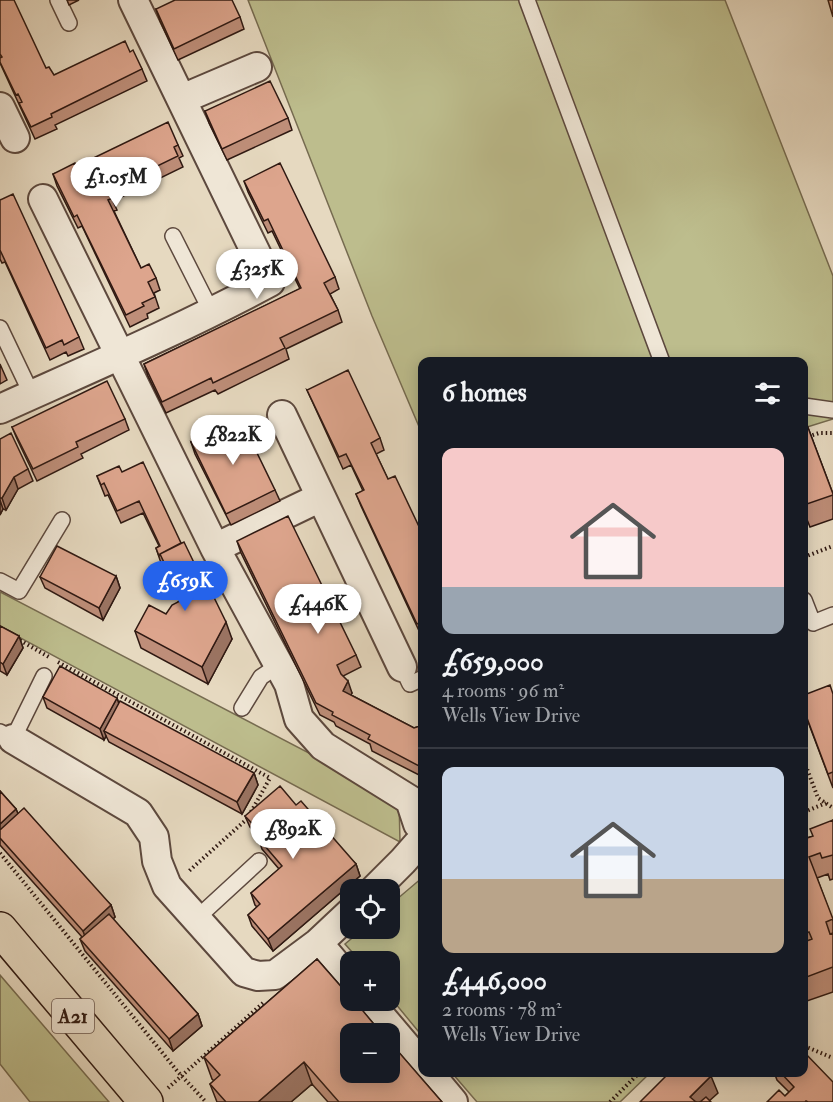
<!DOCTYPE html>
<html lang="en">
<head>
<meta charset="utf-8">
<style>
  :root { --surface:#171b24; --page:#242831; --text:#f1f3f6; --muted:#9ea1a6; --line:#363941; --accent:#2563eb }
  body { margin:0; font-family:"IM FELL Double Pica",serif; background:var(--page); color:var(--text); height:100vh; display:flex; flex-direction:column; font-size:22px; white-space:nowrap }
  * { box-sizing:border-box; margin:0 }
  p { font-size:20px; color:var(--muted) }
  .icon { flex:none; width:33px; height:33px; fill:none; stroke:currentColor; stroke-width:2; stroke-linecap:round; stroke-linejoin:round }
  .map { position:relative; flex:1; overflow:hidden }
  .panel { position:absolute; left:418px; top:357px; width:390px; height:720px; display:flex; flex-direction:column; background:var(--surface); border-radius:12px; box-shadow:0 3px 15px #0003 }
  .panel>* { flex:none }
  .controls { position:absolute; left:340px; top:879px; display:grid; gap:12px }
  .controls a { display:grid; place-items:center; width:60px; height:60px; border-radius:12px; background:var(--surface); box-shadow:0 3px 15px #0003; font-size:30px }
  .price { position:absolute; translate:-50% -51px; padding:0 14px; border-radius:21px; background:#fff; color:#222; font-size:20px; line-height:39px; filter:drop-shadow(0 2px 3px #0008) }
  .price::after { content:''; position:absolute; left:50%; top:36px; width:18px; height:14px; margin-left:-9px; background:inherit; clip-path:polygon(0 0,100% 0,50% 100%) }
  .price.selected { background:var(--accent); color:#fff }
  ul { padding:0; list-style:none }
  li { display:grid; align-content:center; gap:12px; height:318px; padding:0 24px }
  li+li { border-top:2px solid var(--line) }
  li span { display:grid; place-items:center; height:186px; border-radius:12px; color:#555 }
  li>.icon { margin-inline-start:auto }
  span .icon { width:108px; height:108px; fill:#fffc; stroke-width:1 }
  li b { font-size:26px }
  h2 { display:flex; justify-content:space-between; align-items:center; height:72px; padding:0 24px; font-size:26px }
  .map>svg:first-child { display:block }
</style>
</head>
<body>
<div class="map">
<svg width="833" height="1102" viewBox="0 0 833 1102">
  <rect width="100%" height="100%" fill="#e6d9c0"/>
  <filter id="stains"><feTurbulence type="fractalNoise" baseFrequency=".00333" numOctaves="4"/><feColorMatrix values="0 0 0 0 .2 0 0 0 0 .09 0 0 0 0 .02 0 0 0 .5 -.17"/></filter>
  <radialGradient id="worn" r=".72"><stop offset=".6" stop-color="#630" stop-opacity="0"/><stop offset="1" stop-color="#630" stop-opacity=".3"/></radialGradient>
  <!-- green -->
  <path fill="#bdbd8d" stroke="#766b50" stroke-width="1.5" d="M248 0H725L833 276V419L804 428V362H423V436L372 316Z
    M0 592 399 800 400 842 0 627Z
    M423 877V1037L390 997V962L360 961 345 944 363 929 390 928V905Z
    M0 975 109 1102H30L0 1064Z
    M452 1073H650L620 1102H477Z"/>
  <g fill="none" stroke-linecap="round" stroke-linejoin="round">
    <defs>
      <path id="service" d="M58 0 69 23
        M527 0 662 362
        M173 236 212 313
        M0 328 32 395
        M804 406 833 410
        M0 581 19 591 62 520
        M804 600 813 623 833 615
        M402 667 410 684 423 678
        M242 708 261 677 279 665
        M0 732 13 739 44 676
        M196 919 259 861"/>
      <path id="minor" d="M182 99 257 67
        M0 107 15 138
        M43 199 215 548 289 684 299 719 323 746 410 800 418 824
        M0 409C91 368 182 329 270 282L133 0
        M282 415 402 667
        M215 548 321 497
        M13 739 138 813 154 837 157 861 167 886 244 972 258 976 275 975 318 943 351 912
        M374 890 403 861 417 845
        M318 943 351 982
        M367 1000 423 1066
        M428 1072 453 1102"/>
      <path id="primary" d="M0 929 146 1102"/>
    </defs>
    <!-- service casing -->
    <use href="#service" stroke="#5d493e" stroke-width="18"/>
    <!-- minor casing -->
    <use href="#minor" stroke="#5d493e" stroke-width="32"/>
    <!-- primary casing -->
    <use href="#primary" stroke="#2f1912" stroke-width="36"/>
    <!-- path -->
    <path stroke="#2f1912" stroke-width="4" stroke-dasharray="1.5 3" stroke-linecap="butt" d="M804 438 819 433H833
      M804 557 833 546
      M16 638 49 657
      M58 662 270 778 247 819 189 871
      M804 761 818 798 833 808
      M804 812 826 803
      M0 853 178 1072 206 1102
      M804 1046 833 1058
      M168 1088 263 1003
      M610 1102 640 1072"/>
    <!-- service -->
    <use href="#service" stroke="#efe6d6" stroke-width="15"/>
    <!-- minor -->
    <use href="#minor" stroke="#efe6d6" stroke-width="28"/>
    <!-- primary -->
    <use href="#primary" stroke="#e6d9c0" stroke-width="33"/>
  </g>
  <!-- wall -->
  <path fill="#be8e79" stroke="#2f1912" stroke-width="1.5" d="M0 0 46 68 54 75 130 52 142 69 147 81 55 125 57 129 35 139 0 63Z
    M67 0H79L69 5Z
    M156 9 240 17 244 29 178 60 160 21Z
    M205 111 288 118 292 130 227 160 209 123Z
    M178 145 183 156 179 158 183 167 113 201 117 210 114 211 141 268 156 278 160 290 154 293 159 308 147 314 148 318 130 327 82 226 78 228 57 186 53 174 77 166Z
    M244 181 335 277 339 289 330 294 338 310 342 322 286 349 289 359 218 394 215 390 166 413 148 376 144 364 300 289 272 231 268 233 248 192Z
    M0 200 79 337 84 349 68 356 66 352 50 360 5 262 2 263 0 259Z
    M0 364 7 380 0 384Z
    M307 390 380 438 384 450 376 454 388 479 423 535V634L421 635 361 506 356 494 363 491 351 465 343 469 312 401Z
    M804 417 833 494V519L810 527 804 512Z
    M125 419 129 430 81 454 83 458 37 481 17 439 12 427Z
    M0 439 28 469 33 481 18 489 6 510 3 509 0 515Z
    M191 442 275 490 280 501 231 525 195 454Z
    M122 472 181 543 232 639 208 684 141 648 135 631 166 614 180 600 164 567H163L160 560 156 548 159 546 143 513 121 523 108 495 105 496 97 476Z
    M237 541 356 655 361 667 343 676 352 693 351 695 414 728 423 725V777L372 751 370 744 336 726 334 722 320 715 241 553Z
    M116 576 120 588 103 620 45 588 40 577Z
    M0 626 19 636 23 648 7 675 0 671Z
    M833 694V788L804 711Z
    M43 697 117 698 119 704 254 773 258 785 242 814 109 742 106 736 104 740 47 708Z
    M0 791 16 809 18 814 111 905 115 917 113 919 198 1014 202 1026 173 1051 85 951 80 939 82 937 0 845Z
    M296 805 356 864 360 876 273 951 252 926 248 915 257 907 255 905 251 893 279 869 262 849 258 837 250 827 245 816Z
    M833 820V879L830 880 828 874 817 878 833 921V992L804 1002V839L813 836Z
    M317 959 442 1102H328L312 1084 291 1102H217L210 1084 214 1081 212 1079 204 1057Z
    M774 1072H804L833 1102H767L785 1096 789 1092 777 1080Z"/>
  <!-- shaded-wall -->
  <path fill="#9b7463" stroke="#2f1912" stroke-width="1.5" d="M14 477 18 489 6 510 2 498Z
    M0 500 3 509 0 515Z
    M116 576 120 588 103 620 99 608Z
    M226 622 232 639 208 684 202 667Z
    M19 636 23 648 7 675 3 664Z
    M348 681 352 693 347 702 343 691Z
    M117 698 121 710 104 731 106 736 104 740 100 729Z
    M254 773 258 785 242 814 237 802Z
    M16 809 21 821 0 838V824Z
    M356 864 360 876 273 951 268 939Z
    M111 905 115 917 87 942 83 931Z
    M198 1014 202 1026 173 1051 169 1039Z
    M304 1062 312 1084 291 1102H258Z
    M711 1076 718 1093 708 1102H692L690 1097Z"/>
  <!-- building -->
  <path fill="#dda58d" stroke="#2f1912" stroke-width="1.5" d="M0 0H14L46 68 49 67 54 75 125 41 130 52 133 50 142 69 51 114 52 117 31 127 19 103 22 102 18 94 16 95 0 62V58L2 57 0 54Z
    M175 0H232L240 17 174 49 156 9Z
    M828 0H833V17Z
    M270 81 288 118 222 149 205 111Z
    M168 122 178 145 174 147 178 156 108 190 113 198 108 200 141 268 149 264 156 278 148 282 155 297 142 303 144 306 126 315 77 215 74 217 53 174 75 163 77 166Z
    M280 163 335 277 324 283 338 310 280 338 285 348 213 383 211 378 162 402 144 364 301 288 268 219 264 221 244 181Z
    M13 194 79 337 64 345 62 340 46 348 0 250V200Z
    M348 370 380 438 371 443 388 479 395 476 423 535V621L417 624 356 494 364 490 346 454 339 457 307 390Z
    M107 381 125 419 76 442 78 447 33 469 12 427Z
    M804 417 833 494V495L804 505Z
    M240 418 275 490 226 514 191 442Z
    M11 433 28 469 14 477 2 498H0V439Z
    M143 462 181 543 160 554V555L159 556 156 548 160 546 139 501 117 511 104 483 101 485 97 476 119 466 122 472Z
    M288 516 356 655 337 665 341 674 348 681 343 691 414 728 423 725V764L419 766 368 739 370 735 332 715 333 712 316 703 237 541Z
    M184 542 199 573 201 571 226 622 202 667 135 631 149 605 166 614 172 605 182 600 160 554Z
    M57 546 116 576 99 608 40 577Z
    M0 626 19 636 3 664 0 662Z
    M60 666 117 698 100 729 43 697Z
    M830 685 833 694V772L828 774 804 710V695Z
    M120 701 254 773 237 802 104 731Z
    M280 786 296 805 301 801 356 864 268 939 248 915 260 904 251 893 282 866 258 838 262 834 245 816Z
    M0 791 16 809 0 824Z
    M24 808 111 905 83 931 0 838V830Z
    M833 820V855L822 858 820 853 809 857 833 919 826 922 830 934 833 933V967L804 978V942L812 939 809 932 804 934V839L813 836 810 829Z
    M109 914 198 1014 169 1039 80 939Z
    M317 959 351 998V1000H354L382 1034H351V1072H390V1042L442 1102H339L304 1062 258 1102H226L210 1084 220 1075 204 1057Z
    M804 1052 833 1082V1102H808L806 1101 805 1102H767L779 1090 785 1096 794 1087 780 1072H804Z
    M670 1072H708L711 1076 690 1097 696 1102H640Z
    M706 1097 711 1102H700Z"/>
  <g text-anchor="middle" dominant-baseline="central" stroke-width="4.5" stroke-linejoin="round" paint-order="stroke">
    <!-- shield labels -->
    <rect fill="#efe6d6" stroke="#69564d" stroke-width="1.5" x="52" y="999" width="42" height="34" rx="4.5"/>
    <g font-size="20" font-weight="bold" fill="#2f1912">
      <text x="73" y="1016">A21</text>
    </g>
  </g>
  <rect width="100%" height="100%" filter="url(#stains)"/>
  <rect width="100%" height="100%" fill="url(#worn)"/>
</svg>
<div class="controls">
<a><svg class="icon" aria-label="locate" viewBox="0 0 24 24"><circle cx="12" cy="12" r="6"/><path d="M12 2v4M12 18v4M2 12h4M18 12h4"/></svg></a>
<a>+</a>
<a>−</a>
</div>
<b class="price" style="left:116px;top:208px">£1.05M</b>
<b class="price" style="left:257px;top:300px">£325K</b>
<b class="price" style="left:233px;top:466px">£822K</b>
<b class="price selected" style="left:185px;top:612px">£659K</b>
<b class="price" style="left:318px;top:635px">£446K</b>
<b class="price" style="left:293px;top:860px">£892K</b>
<section class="panel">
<h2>6 homes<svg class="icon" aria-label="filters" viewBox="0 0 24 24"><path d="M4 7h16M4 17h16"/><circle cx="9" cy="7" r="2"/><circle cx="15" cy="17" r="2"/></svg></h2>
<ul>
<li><span style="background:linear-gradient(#f6c9c9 75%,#9aa5b1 0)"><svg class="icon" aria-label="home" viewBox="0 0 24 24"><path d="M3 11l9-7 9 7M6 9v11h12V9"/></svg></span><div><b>£659,000</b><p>4 rooms · 96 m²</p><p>Wells View Drive</p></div></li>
<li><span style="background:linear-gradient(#c9d6e8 60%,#b9a48a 0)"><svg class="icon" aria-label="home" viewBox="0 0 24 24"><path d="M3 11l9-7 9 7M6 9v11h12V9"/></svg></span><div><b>£446,000</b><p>2 rooms · 78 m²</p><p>Wells View Drive</p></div></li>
</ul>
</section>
</div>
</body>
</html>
